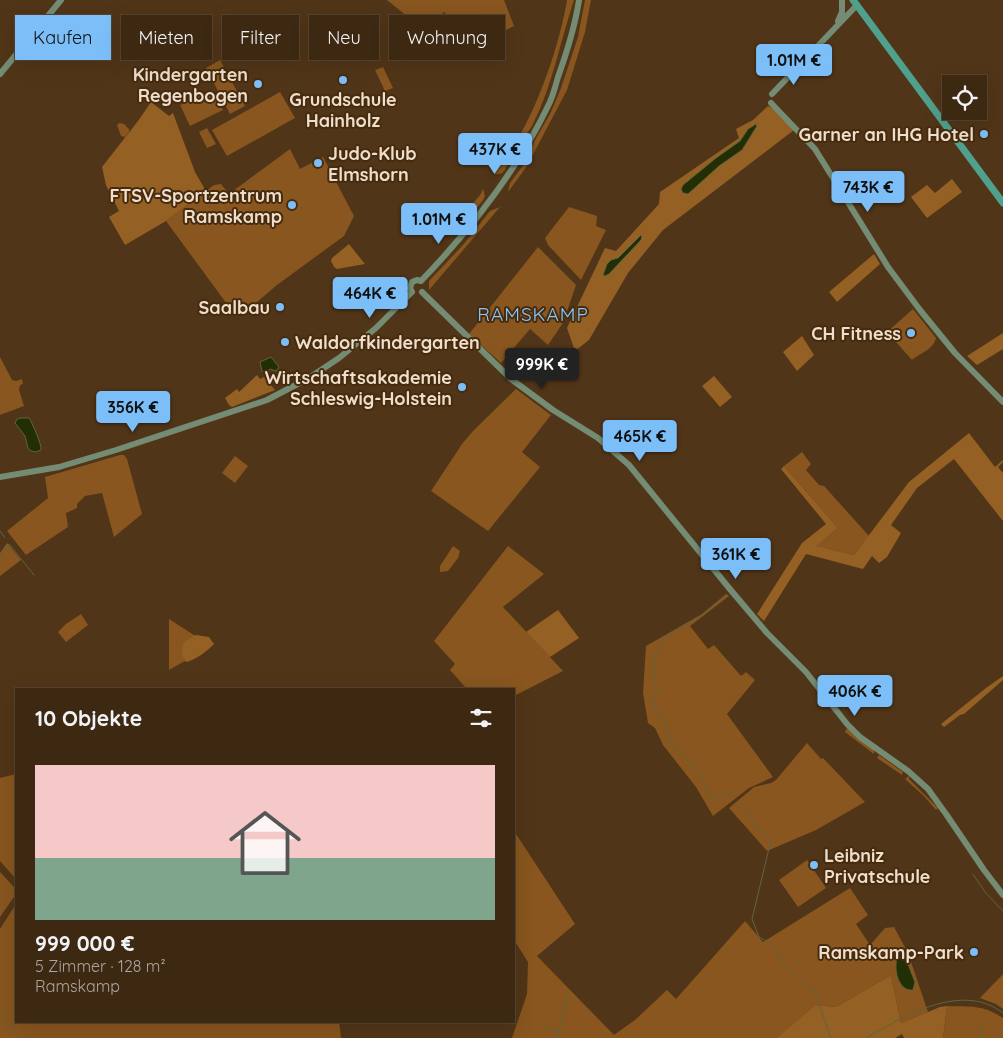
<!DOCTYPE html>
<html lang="de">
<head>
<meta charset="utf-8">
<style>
  :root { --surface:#3d2812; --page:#483420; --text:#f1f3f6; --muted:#ada69f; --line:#564432; --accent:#7bbef8 }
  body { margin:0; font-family:Quicksand,sans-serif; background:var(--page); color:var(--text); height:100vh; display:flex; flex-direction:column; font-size:19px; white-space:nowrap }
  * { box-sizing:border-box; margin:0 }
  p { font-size:16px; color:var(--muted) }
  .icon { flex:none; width:28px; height:28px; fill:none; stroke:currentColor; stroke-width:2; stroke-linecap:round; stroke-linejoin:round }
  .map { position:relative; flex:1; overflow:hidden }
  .side { position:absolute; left:15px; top:688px; width:500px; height:335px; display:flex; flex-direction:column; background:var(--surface); border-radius:0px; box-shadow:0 5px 20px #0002,0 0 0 1px var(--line) }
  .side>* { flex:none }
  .guide { position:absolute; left:15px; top:15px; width:500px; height:45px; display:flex; gap:10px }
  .buttons { position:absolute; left:942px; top:75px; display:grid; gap:10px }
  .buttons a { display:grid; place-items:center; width:45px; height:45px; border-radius:0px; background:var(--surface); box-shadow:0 5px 20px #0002,0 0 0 1px var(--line); font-size:25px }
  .price { position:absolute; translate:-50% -42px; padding:0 11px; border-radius:5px; background:var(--accent); color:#111; font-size:16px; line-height:32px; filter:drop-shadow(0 1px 2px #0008) }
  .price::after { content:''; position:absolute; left:50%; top:30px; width:15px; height:11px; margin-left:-8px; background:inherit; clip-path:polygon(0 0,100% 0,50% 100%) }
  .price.active { background:#222; color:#fff }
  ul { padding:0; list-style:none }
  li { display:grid; align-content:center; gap:10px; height:265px; padding:0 20px }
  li+li { border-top:1px solid var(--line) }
  li span { display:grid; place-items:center; height:155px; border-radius:0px; color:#555 }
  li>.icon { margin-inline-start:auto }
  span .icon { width:90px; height:90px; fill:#fffc; stroke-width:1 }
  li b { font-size:21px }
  h2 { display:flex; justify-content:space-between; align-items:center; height:60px; padding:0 20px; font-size:21px }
  .pill { padding:0 18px; border-radius:0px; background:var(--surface); box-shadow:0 5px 20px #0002,0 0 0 1px var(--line); font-size:18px; line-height:45px }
  .pill.active { background:var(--accent); color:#111 }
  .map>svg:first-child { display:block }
</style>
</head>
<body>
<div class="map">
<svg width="1003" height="1038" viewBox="0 0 1003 1038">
  <rect width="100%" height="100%" fill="#513518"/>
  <!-- green -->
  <path fill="#88561e" d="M387 0H504L514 26 450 57 438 42 455 21 444 12 427 32 423 29V23L420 20 413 21Z
    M567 0H574L573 3C560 43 552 86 533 124 527 136 517 142 512 152 507 160 508 176 495 174 503 161 513 148 520 135 541 98 560 42 567 0Z
    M585 0H591L585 32 567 90 527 166 508 192 510 183 527 160 534 142 551 112 561 88 578 37Z
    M220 60 245 106 230 114 206 68Z
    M383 67 393 88 385 91 375 70Z
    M213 90 223 110 190 126 180 105Z
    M280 92 295 118 227 156 212 130Z
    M119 123 124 124 129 129V132L125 137 121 136 117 125Z
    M207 128 216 144 207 148 199 132Z
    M290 149 300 169 323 157 354 216 344 236 277 285 257 302 247 307 235 315 166 221 214 185 221 184 229 194Z
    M483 189 485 196 483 200 459 231 456 233 450 231 480 195Z
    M500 207 429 290V281L463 245 490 211Z
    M569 207 597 216 596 226 606 230 581 280 548 245 545 238Z
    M538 247 576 285 563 323 548 345 530 329 501 363 469 334Z
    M913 309 936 338C933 350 920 353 912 360L887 332Z
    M0 357 12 380 16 381 22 379 23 384 20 385 19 390 24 406 0 415Z
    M516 389 551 415 522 452 540 467 488 531 431 491 462 444 473 431Z
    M802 452 811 464 806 470 819 485 824 486 869 536 854 555 815 546 838 528 784 466Z
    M120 455H124L127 459 142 514 114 537 102 493 85 496 77 504V508L66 513 68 527 26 555 7 531 48 498 45 477Z
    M235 456 248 466 235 483 222 473Z
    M7 543 21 560 0 576V553Z
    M453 546 460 551 458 558 448 571 440 572V566Z
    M508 546 544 574 503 607 563 671 514 696V689H467L450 670 455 664 434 641Z
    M726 594 729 596 690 626 708 649 714 645 741 676 746 672 755 680 727 714 773 777 749 788 713 816 696 787 663 745 655 728 648 723 643 693 646 646 702 614Z
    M81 614 88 625 66 642 58 632 66 624Z
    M169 619 211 646 169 670Z
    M847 728 874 750V754L845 732Z
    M807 743 821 759 823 758 865 802 816 830 767 851 729 808 754 787 771 783 776 780Z
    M879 755 903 772 902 775 877 758Z
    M16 774V879L0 861V778Z
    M909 776V779L938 808 936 810 924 796 905 779Z
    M514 831 575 924 537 956 614 1035 635 1020 667 990 676 999 745 921 763 942 850 888 868 915 856 924 870 945 885 928 894 927 908 953 928 1012 901 1023 891 975 836 1007 815 1005 778 1038H512L527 994 528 962 514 940Z
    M807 860 826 888 798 907 779 880Z
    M0 872 16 889V894L0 917Z
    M16 904V1021H339L341 1038H0V929Z
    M1003 974V1009L996 1004 980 998Z
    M947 1006C972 1007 981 1004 1003 1018V1038H943Z"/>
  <!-- forest -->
  <path fill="#956024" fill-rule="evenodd" d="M151 102 169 116 173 113 195 172 206 191 166 221 125 245 109 217 119 211 106 185 102 167 138 121Z
    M768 106 772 108 794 130 663 230 628 273 589 340 575 351 567 328 605 248 616 251 659 204 660 192 739 138 736 129 753 120ZM755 129 742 150 719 166 688 194 683 192V185ZM642 236 640 240 605 276 611 260 618 258Z
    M952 179 962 192 927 218 911 197 927 185 935 193Z
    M349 244 365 264 337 269 334 267 331 261 332 258Z
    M874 254 880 264 837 302 829 292Z
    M1003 333V349L977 365 967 356Z
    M802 336 814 355 797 371 783 352Z
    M257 375 260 379 264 377 275 390 232 407 229 405 225 398 237 389 239 392Z
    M714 376 732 397 720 407 702 386Z
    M969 433 995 467 1003 460V462L998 467 1003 473V521L954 459 917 488 891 525 901 533 887 557 879 563 872 556 863 569 806 554 764 621 757 614 802 543 826 524 781 469 784 466 838 528 816 546 854 555 909 482Z
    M558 610 579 638 550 657 526 632Z
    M196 635 209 637 214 644C207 651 196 660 186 662 177 648 183 641 196 635Z
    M1003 676V680L964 714 960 715 944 727 941 724 986 688Z
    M891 975 901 1023 940 1007 947 1006 943 1038H904L902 1034 895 1038H777L815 1005 836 1007Z"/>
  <!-- water -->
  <path fill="#222f04" stroke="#606440" d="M756 124 757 126 742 150 719 166 688 194 683 193 681 189 683 185 716 158 740 141 748 129Z
    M641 235 642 236 641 240 609 274 605 276 603 275 607 264 611 260 618 258Z
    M271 357 279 367 276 371 270 369 265 373 262 371 260 362Z
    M21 418H29C32 422 42 445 41 450L36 452 31 451 28 448 25 436 15 423 17 419Z
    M899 953H904L907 956 906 959 915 982 913 990C897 992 892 965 899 953Z"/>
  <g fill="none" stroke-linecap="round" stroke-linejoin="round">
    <!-- stream -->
    <path stroke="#606440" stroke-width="1" d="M0 531 5 538
      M0 557 9 544 34 575
      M726 596 702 616 664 637 656 653 654 674 657 691 653 700 654 706 665 722 670 741 700 775 712 800H716L726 791 735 797
      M739 802 746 809 756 827 771 840 752 919 759 937 770 943 777 950 783 963 806 985 814 990 831 1038
      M973 874 985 892 1003 911
      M0 1013 19 1038
      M541 1026 559 1031
      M558 1038 568 994
      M866 1038C904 1016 962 981 1003 1013
      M981 1038 982 1026"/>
    <!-- secondary -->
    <path stroke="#748c73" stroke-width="6" d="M838 21 842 12V0
      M0 74 61 0
      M772 94 857 5
      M771 103 815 149 888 267 920 310 955 353 1003 402
      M421 281C471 229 517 171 548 106 553 97 555 87 558 77 567 52 575 26 579 0
      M412 292 410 288 412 282 417 280 421 281
      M422 292 511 379 553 410 598 438 629 465 729 588 767 633 806 672 847 724 860 737 908 771 928 789 946 814 984 870 1003 895
      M0 477 59 467 116 450 267 400 309 378 339 358 376 328 412 292"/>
    <!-- primary -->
    <path stroke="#4fa08c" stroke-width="7" d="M853 0 1003 203"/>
  </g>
  <!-- markers -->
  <g fill="#7bbef8" stroke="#462b0d" stroke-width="2">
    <circle cx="343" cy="80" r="5"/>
    <circle cx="258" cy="84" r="5"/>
    <circle cx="984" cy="134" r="5"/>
    <circle cx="318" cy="163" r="5"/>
    <circle cx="292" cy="205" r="5"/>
    <circle cx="280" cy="307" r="5"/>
    <circle cx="911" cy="333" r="5"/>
    <circle cx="285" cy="342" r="5"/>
    <circle cx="462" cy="387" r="5"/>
    <circle cx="814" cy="865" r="5"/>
    <circle cx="974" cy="952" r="5"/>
  </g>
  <g text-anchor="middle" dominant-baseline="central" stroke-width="4" stroke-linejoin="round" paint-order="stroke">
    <!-- poi labels -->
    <g font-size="18" font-weight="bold" fill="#efdecd" stroke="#462b0d" text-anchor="end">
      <text x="248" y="74">Kindergarten<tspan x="248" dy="21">Regenbogen</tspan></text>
      <text x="343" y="99" text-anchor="middle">Grundschule<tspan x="343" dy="21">Hainholz</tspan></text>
      <text x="974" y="134">Garner an IHG Hotel</text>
      <text x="328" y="153" text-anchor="start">Judo-Klub<tspan x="328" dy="21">Elmshorn</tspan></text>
      <text x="282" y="195">FTSV-Sportzentrum<tspan x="282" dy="21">Ramskamp</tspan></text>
      <text x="270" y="307">Saalbau</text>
      <text x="901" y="333">CH Fitness</text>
      <text x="295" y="342" text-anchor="start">Waldorfkindergarten</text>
      <text x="452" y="377">Wirtschaftsakademie<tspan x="452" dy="21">Schleswig-Holstein</tspan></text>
      <text x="824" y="855" text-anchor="start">Leibniz<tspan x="824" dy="21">Privatschule</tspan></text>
      <text x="964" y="952">Ramskamp-Park</text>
    </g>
    <!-- neighbourhood labels -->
    <g font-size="19" letter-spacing="1" fill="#88c6fd" stroke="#462b0d">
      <text x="533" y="314">RAMSKAMP</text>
    </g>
  </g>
</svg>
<div class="buttons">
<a><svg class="icon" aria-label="locate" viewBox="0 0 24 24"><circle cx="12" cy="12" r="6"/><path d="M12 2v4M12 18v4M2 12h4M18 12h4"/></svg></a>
</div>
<b class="price" style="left:794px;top:86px">1.01M €</b>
<b class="price" style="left:495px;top:175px">437K €</b>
<b class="price" style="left:868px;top:213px">743K €</b>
<b class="price" style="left:439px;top:245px">1.01M €</b>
<b class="price" style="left:370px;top:319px">464K €</b>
<b class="price active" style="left:542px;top:390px">999K €</b>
<b class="price" style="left:133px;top:433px">356K €</b>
<b class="price" style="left:640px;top:462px">465K €</b>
<b class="price" style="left:736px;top:580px">361K €</b>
<b class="price" style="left:855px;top:717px">406K €</b>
<div class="guide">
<a class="pill active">Kaufen</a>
<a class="pill">Mieten</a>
<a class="pill">Filter</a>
<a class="pill">Neu</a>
<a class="pill">Wohnung</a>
</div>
<section class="side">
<h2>10 Objekte<svg class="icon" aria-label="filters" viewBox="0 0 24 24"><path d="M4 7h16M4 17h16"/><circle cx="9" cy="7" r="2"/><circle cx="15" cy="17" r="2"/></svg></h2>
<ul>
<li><span style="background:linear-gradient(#f6c9c9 60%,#7fa58c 0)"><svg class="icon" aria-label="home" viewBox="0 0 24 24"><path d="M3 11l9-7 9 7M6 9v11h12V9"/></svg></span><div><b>999 000 €</b><p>5 Zimmer · 128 m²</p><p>Ramskamp</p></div></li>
</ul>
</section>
</div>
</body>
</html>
